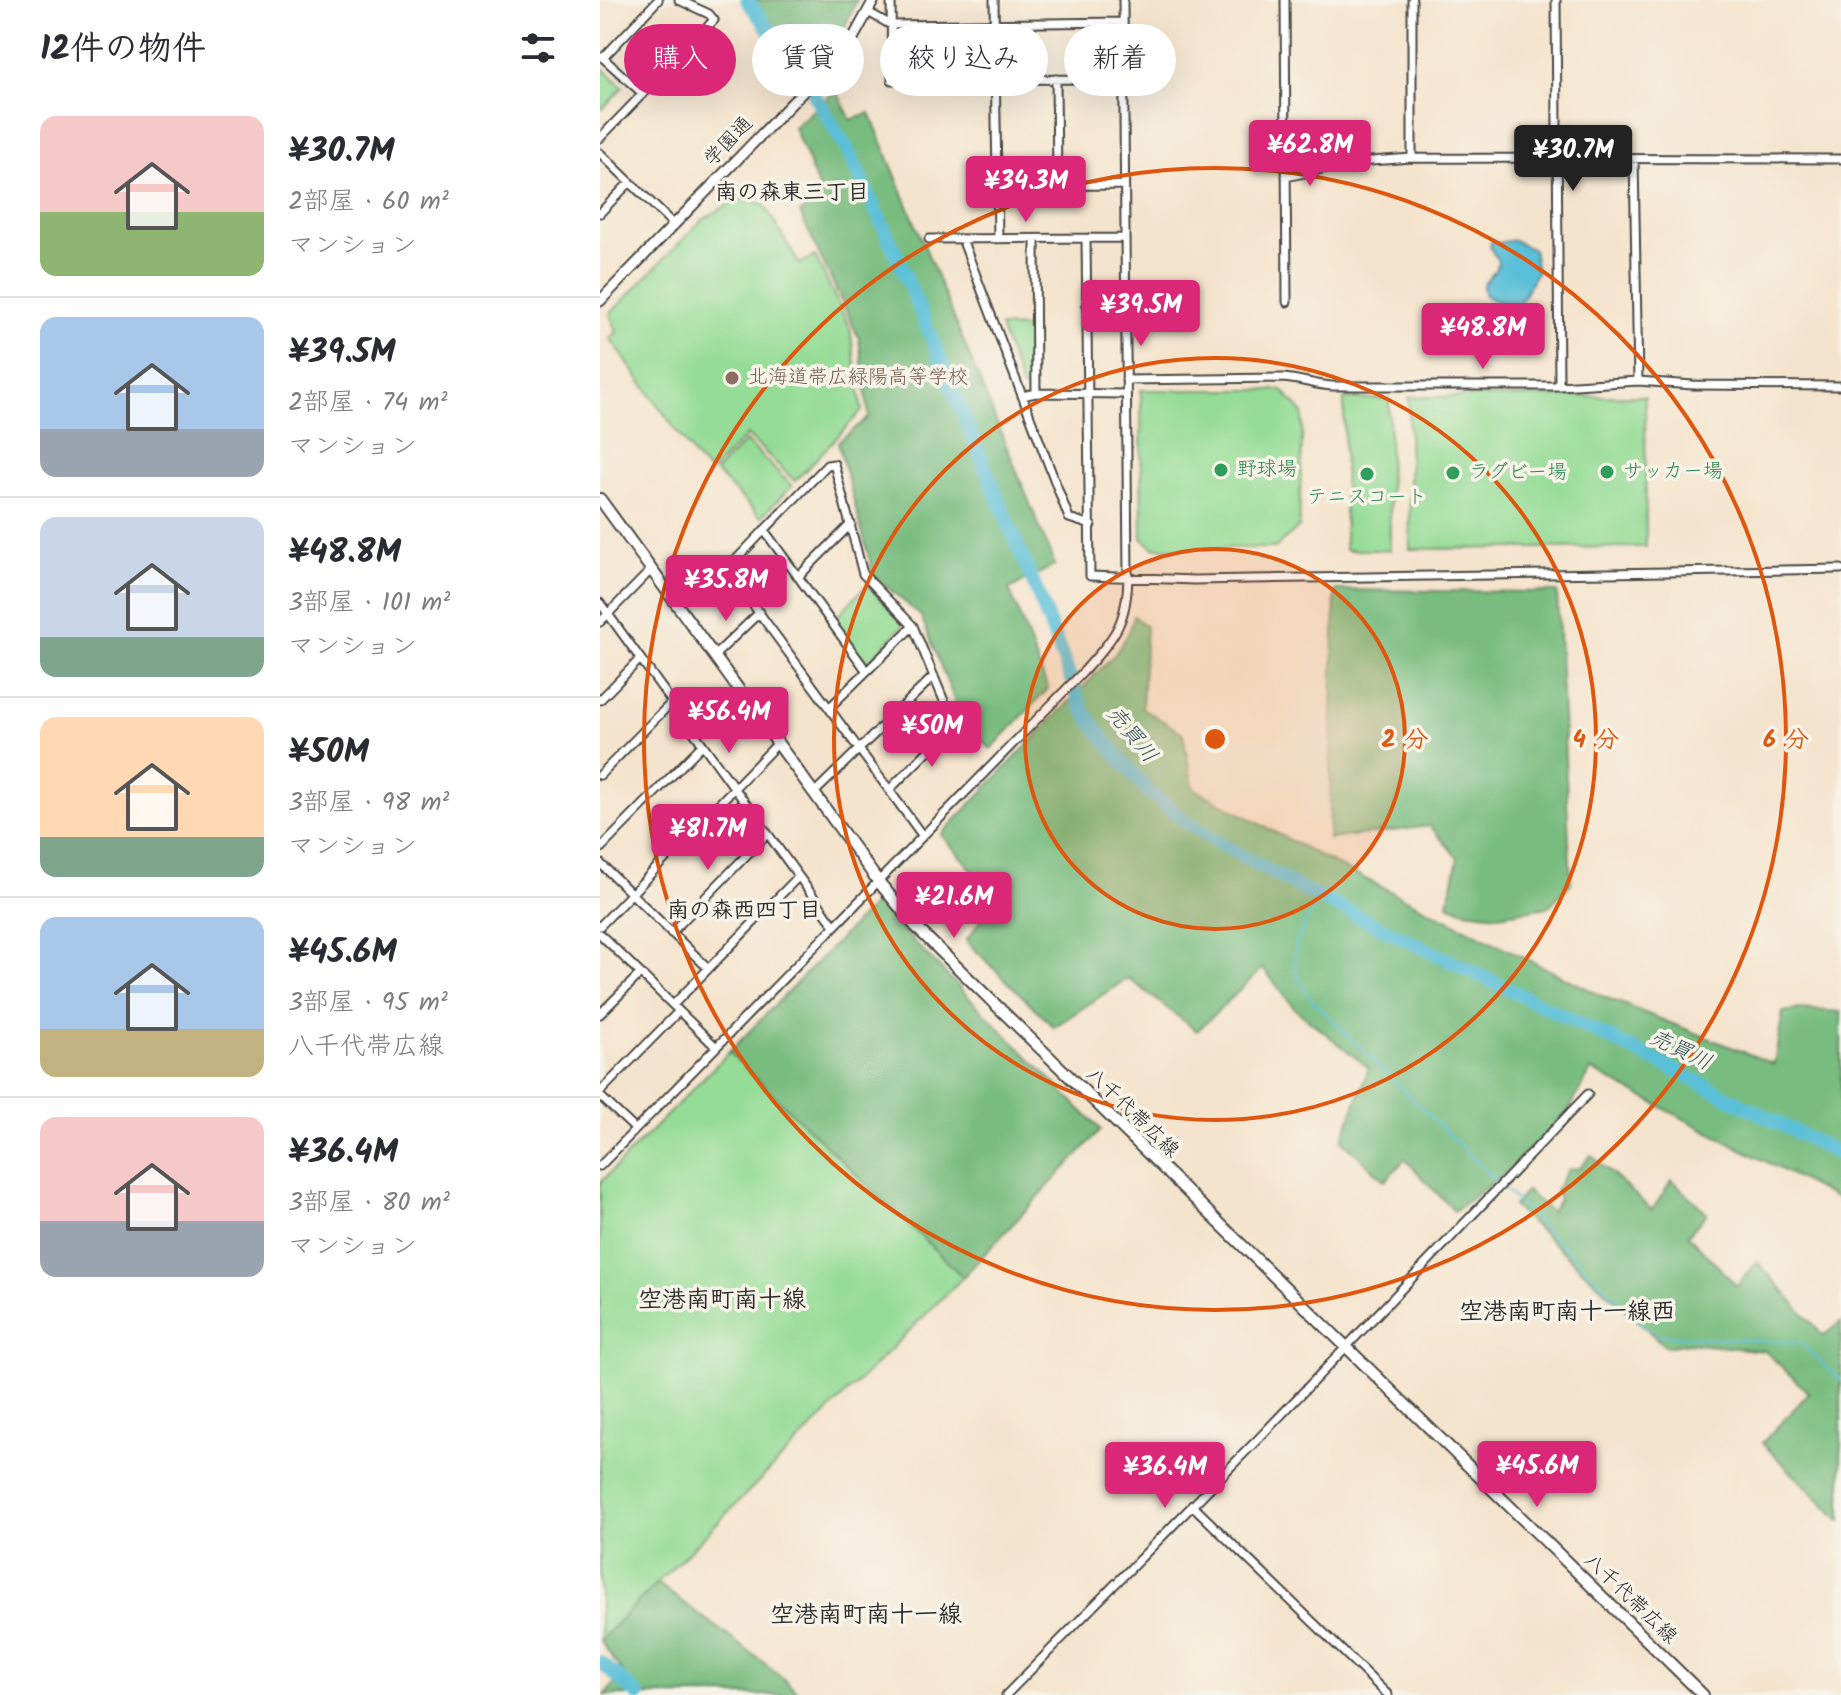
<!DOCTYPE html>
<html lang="ja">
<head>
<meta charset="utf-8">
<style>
  :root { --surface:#fff; --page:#f2f2f3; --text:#2b2b33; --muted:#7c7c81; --line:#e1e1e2; --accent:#db2777 }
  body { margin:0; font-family:Kalam,"Klee One",sans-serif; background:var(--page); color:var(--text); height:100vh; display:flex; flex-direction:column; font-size:30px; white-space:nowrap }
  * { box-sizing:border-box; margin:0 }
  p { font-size:26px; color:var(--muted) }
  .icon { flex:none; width:44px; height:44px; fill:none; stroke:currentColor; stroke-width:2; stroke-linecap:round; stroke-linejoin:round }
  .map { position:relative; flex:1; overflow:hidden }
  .details { display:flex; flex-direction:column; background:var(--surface); width:600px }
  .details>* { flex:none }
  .hud { position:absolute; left:24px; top:24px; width:760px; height:72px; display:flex; gap:16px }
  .price { position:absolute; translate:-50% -68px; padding:0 18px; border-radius:8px; background:var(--accent); color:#fff; font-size:26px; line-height:52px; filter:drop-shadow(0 2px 4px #0008) }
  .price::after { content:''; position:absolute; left:50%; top:48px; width:24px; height:18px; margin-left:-12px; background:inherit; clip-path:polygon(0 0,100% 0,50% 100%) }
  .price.active { background:#222; color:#fff }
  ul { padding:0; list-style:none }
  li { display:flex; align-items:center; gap:24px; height:200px; padding:0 40px }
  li+li { border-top:2px solid var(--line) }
  li span { display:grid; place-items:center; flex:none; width:224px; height:160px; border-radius:16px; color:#555 }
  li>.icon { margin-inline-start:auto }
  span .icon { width:96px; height:96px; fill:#fffc; stroke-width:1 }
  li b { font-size:34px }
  h2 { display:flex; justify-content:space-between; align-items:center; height:96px; padding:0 40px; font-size:34px }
  .tag { padding:0 28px; border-radius:36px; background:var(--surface); box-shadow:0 8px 32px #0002; font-size:28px; line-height:72px }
  .tag.active { background:var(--accent); color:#fff }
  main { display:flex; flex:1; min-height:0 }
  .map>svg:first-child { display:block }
</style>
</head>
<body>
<main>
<section class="details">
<h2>12件の物件<svg class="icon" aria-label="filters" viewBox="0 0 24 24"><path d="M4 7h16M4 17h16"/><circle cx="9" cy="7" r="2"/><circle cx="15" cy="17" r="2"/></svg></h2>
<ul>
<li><span style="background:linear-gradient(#f6c9c9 60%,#8fb573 0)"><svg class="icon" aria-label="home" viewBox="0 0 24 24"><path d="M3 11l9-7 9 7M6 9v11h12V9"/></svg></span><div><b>¥30.7M</b><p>2部屋 · 60 m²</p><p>マンション</p></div></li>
<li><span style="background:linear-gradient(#a9c7e8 70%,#9aa5b1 0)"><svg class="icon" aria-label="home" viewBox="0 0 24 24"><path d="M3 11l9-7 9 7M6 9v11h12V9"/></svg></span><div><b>¥39.5M</b><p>2部屋 · 74 m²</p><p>マンション</p></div></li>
<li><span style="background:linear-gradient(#c9d6e8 75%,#7fa58c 0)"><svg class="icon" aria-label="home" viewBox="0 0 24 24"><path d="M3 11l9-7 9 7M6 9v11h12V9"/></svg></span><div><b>¥48.8M</b><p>3部屋 · 101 m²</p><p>マンション</p></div></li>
<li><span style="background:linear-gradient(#ffd9b3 75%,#7fa58c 0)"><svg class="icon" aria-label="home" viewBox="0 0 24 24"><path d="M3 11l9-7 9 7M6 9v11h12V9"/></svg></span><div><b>¥50M</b><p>3部屋 · 98 m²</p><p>マンション</p></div></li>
<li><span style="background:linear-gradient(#a9c7e8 70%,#c2b280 0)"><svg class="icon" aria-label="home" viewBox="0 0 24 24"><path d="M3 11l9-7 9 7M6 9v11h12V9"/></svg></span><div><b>¥45.6M</b><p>3部屋 · 95 m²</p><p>八千代帯広線</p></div></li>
<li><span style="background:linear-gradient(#f6c9c9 65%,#9aa5b1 0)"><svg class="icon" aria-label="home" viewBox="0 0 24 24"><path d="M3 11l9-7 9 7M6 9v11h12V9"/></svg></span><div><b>¥36.4M</b><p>3部屋 · 80 m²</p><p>マンション</p></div></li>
</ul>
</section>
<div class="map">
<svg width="1241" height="1695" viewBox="0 0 1241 1695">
  <rect width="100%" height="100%" fill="#f7f3e8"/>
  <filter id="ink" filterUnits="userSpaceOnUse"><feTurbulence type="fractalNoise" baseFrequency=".0125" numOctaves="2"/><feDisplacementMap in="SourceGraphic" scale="16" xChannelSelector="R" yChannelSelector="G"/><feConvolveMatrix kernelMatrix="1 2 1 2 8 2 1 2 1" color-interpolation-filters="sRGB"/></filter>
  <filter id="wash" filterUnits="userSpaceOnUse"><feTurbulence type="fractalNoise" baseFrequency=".006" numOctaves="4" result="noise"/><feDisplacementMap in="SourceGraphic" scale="32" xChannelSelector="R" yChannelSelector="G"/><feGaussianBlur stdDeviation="1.8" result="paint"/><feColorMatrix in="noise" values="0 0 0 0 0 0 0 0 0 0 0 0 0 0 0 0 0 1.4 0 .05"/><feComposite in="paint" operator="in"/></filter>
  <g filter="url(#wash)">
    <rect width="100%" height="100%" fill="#f5e4cd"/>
    <!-- green -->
    <path fill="#95dc96" stroke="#608460" stroke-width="2" d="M0 66 23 87 3 109 0 107Z
      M140 198 164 204 199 264 215 256 250 328 262 411 195 481 147 435 110 472 95 457 10 338 17 332 10 314 102 220Z
      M400 327 431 328 432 387 429 390 422 388Z
      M541 390H682L703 413 699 527 675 548H554L542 538Z
      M1045 396 1046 547 810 549 809 397Z
      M744 399H789L790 550H745Z
      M146 441 192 486 161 517 115 472Z
      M267 585 302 620V626L271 660 263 659 234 619Z
      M129 1052 363 1277 0 1640V1183Z"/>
    <!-- forest -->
    <path fill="#78bc7f" stroke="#527455" stroke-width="2" d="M154 0H257L245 26 205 67Z
      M236 90 251 120 270 113 455 565 409 589 448 689 391 749 364 725 321 616 274 576 238 442 269 417 259 338 200 213 221 194 194 127Z
      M735 590 957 592 971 883 948 907 898 915 865 911 848 904 858 858 830 826 729 839Z
      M534 616 546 627 542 708 583 733 593 788 723 858 1002 996 1174 1064 1183 1012 1200 1009 1241 1012V1201L991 1070 969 1110 905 1174 854 1211 805 1159 785 1181 742 1140 769 1068 695 1009 663 968 597 1031 528 978 454 1027 366 941 397 897 341 835 515 654 528 634Z
      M275 903 501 1130 363 1277 129 1052Z
      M991 1155 1052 1210 1072 1180 1107 1213 1088 1235 1137 1286 1157 1261 1223 1336 1241 1322V1521L1162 1443 1209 1393 1165 1351 1087 1343 1066 1347 913 1206 926 1191 951 1212 959 1199 955 1191 968 1170 980 1168Z
      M57 1583 175 1671 201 1695H4L24 1675 0 1640Z"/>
    <!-- water -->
    <path fill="#5abfd8" stroke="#427582" stroke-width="2" d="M892 240 897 243 914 240 933 250 937 271 921 301C908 305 894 303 884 294L883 285 896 269 898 261 890 247Z"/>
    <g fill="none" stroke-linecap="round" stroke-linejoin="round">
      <!-- stream -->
      <path stroke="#5abfd8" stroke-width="2" d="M720 898C696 938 681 958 711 999L1046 1328 1058 1335 1200 1343 1241 1381"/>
      <!-- river -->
      <path stroke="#5abfd8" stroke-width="14" d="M147 0 202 74 248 151 298 258 438 594 482 708 507 743 548 791 585 821 611 838 698 887 1073 1069 1241 1155
        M0 1662 38 1695"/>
    </g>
  </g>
  <g filter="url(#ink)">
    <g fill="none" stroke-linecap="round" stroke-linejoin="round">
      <defs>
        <path id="minor" d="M291 0 292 80 523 79
          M394 0 398 239
          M685 0 687 302
          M812 0V158
          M956 0 959 386
          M268 12 291 25 523 22
          M2 57 42 93
          M3 58 58 0
          M456 79 457 185
          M0 138 114 20 109 14 79 0
          M0 153 74 225
          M1034 159 1038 381
          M731 167 757 162 812 158 1241 159
          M686 177 727 168
          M398 186 523 185
          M0 213 30 182
          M329 239 525 238
          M362 239 469 518 491 525
          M435 239 436 393
          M486 239 490 576 594 580 1241 569
          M526 380 683 378C700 379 714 385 732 386H959L1038 381 1093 385 1241 386
          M422 396 436 393 526 394
          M164 530 266 670
          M198 577 251 524
          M0 603 234 925
          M0 622 51 570
          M114 656 160 612
          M0 700 40 659
          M229 708 313 626
          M0 775 71 703
          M289 790 354 725 313 626 263 574 234 464 227 465 127 569 322 835
          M214 793 334 676
          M0 849 102 745
          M0 863 108 968
          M0 926 178 743
          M71 933 167 834
          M0 934 116 1047
          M73 1005 198 877
          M0 1014 40 974
          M0 1092 79 1011
          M0 1096 35 1129
          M0 1166 484 671C515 636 527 624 528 576L523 0
          M592 1505 788 1695
          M406 1695 661 1436 988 1094"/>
        <path id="tertiary" d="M0 301 251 42 274 0"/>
        <path id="secondary" d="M0 499 278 881 317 928 1103 1695"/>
      </defs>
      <!-- minor casing -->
      <use href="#minor" stroke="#494743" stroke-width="11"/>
      <!-- tertiary casing -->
      <use href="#tertiary" stroke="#494743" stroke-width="13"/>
      <!-- secondary casing -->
      <use href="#secondary" stroke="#494743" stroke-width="14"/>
      <!-- minor -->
      <use href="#minor" stroke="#fff" stroke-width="7"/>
      <!-- tertiary -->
      <use href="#tertiary" stroke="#fff" stroke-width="9"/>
      <!-- secondary -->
      <use href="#secondary" stroke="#fff" stroke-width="10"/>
    </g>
  </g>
  <!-- distance rings -->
  <circle cx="615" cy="739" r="190" fill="#df570e" fill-opacity=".12"/>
  <g fill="none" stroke="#df570e" stroke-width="4">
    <circle cx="615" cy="739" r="190"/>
    <circle cx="615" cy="739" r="381"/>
    <circle cx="615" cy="739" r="571"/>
  </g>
  <!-- markers -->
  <circle fill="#8d6e63" stroke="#f7f3e8" stroke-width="3" cx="132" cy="378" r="8"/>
  <g fill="#2e9e5b" stroke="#f7f3e8" stroke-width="3">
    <circle cx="621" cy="470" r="8"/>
    <circle cx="1007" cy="472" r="8"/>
    <circle cx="853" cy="473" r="8"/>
    <circle cx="767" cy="474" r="8"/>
  </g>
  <g text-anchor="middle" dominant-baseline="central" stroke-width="7" stroke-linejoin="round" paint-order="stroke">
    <!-- street labels -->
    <g font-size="20" fill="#2b2b2b" stroke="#f7f3e8">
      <text transform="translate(129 142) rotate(-46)">学園通</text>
      <text transform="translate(532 1113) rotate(44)">八千代帯広線</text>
      <text transform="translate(1030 1599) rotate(44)">八千代帯広線</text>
    </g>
    <!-- education labels -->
    <g font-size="20" fill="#785e54" stroke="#f7f3e8" text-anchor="start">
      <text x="148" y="378">北海道帯広緑陽高等学校</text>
    </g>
    <!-- leisure labels -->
    <g font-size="20" fill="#27864d" stroke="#f7f3e8" text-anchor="start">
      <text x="637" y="470">野球場</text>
      <text x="1023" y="472">サッカー場</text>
      <text x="869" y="473">ラグビー場</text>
      <text x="767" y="498" text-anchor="middle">テニスコート</text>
    </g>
    <!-- neighbourhood labels -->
    <g font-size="22" font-weight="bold" fill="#2b2b2b" stroke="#f7f3e8">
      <text x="192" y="193">南の森東三丁目</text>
      <text x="144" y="911">南の森西四丁目</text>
    </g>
    <!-- water labels -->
    <g font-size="22" font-style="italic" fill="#39575f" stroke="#f7f3e8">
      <text transform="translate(531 735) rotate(51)">売買川</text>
      <text transform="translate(1080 1051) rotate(26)">売買川</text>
    </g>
    <!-- quarter labels -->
    <g font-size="24" font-weight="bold" fill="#2b2b2b" stroke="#f7f3e8">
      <text x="122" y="1300">空港南町南十線</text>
      <text x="967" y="1312">空港南町南十一線西</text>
      <text x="266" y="1615">空港南町南十一線</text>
    </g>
  </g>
  <circle cx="615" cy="739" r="12" fill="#df570e" stroke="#f7f3e8" stroke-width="4"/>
  <g font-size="24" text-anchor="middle" font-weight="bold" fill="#df570e" stroke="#f7f3e8" stroke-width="7" stroke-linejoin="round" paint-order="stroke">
    <text x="805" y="747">2 分</text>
    <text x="996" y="747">4 分</text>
    <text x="1186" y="747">6 分</text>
  </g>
</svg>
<b class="price" style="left:710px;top:188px">¥62.8M</b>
<b class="price active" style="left:973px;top:193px">¥30.7M</b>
<b class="price" style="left:426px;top:224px">¥34.3M</b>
<b class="price" style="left:541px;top:348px">¥39.5M</b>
<b class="price" style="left:883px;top:371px">¥48.8M</b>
<b class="price" style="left:126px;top:623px">¥35.8M</b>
<b class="price" style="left:129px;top:755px">¥56.4M</b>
<b class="price" style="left:332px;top:769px">¥50M</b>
<b class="price" style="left:108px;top:872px">¥81.7M</b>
<b class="price" style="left:354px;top:940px">¥21.6M</b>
<b class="price" style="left:937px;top:1509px">¥45.6M</b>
<b class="price" style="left:565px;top:1510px">¥36.4M</b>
<div class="hud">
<a class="tag active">購入</a>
<a class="tag">賃貸</a>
<a class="tag">絞り込み</a>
<a class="tag">新着</a>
</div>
</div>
</main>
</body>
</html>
